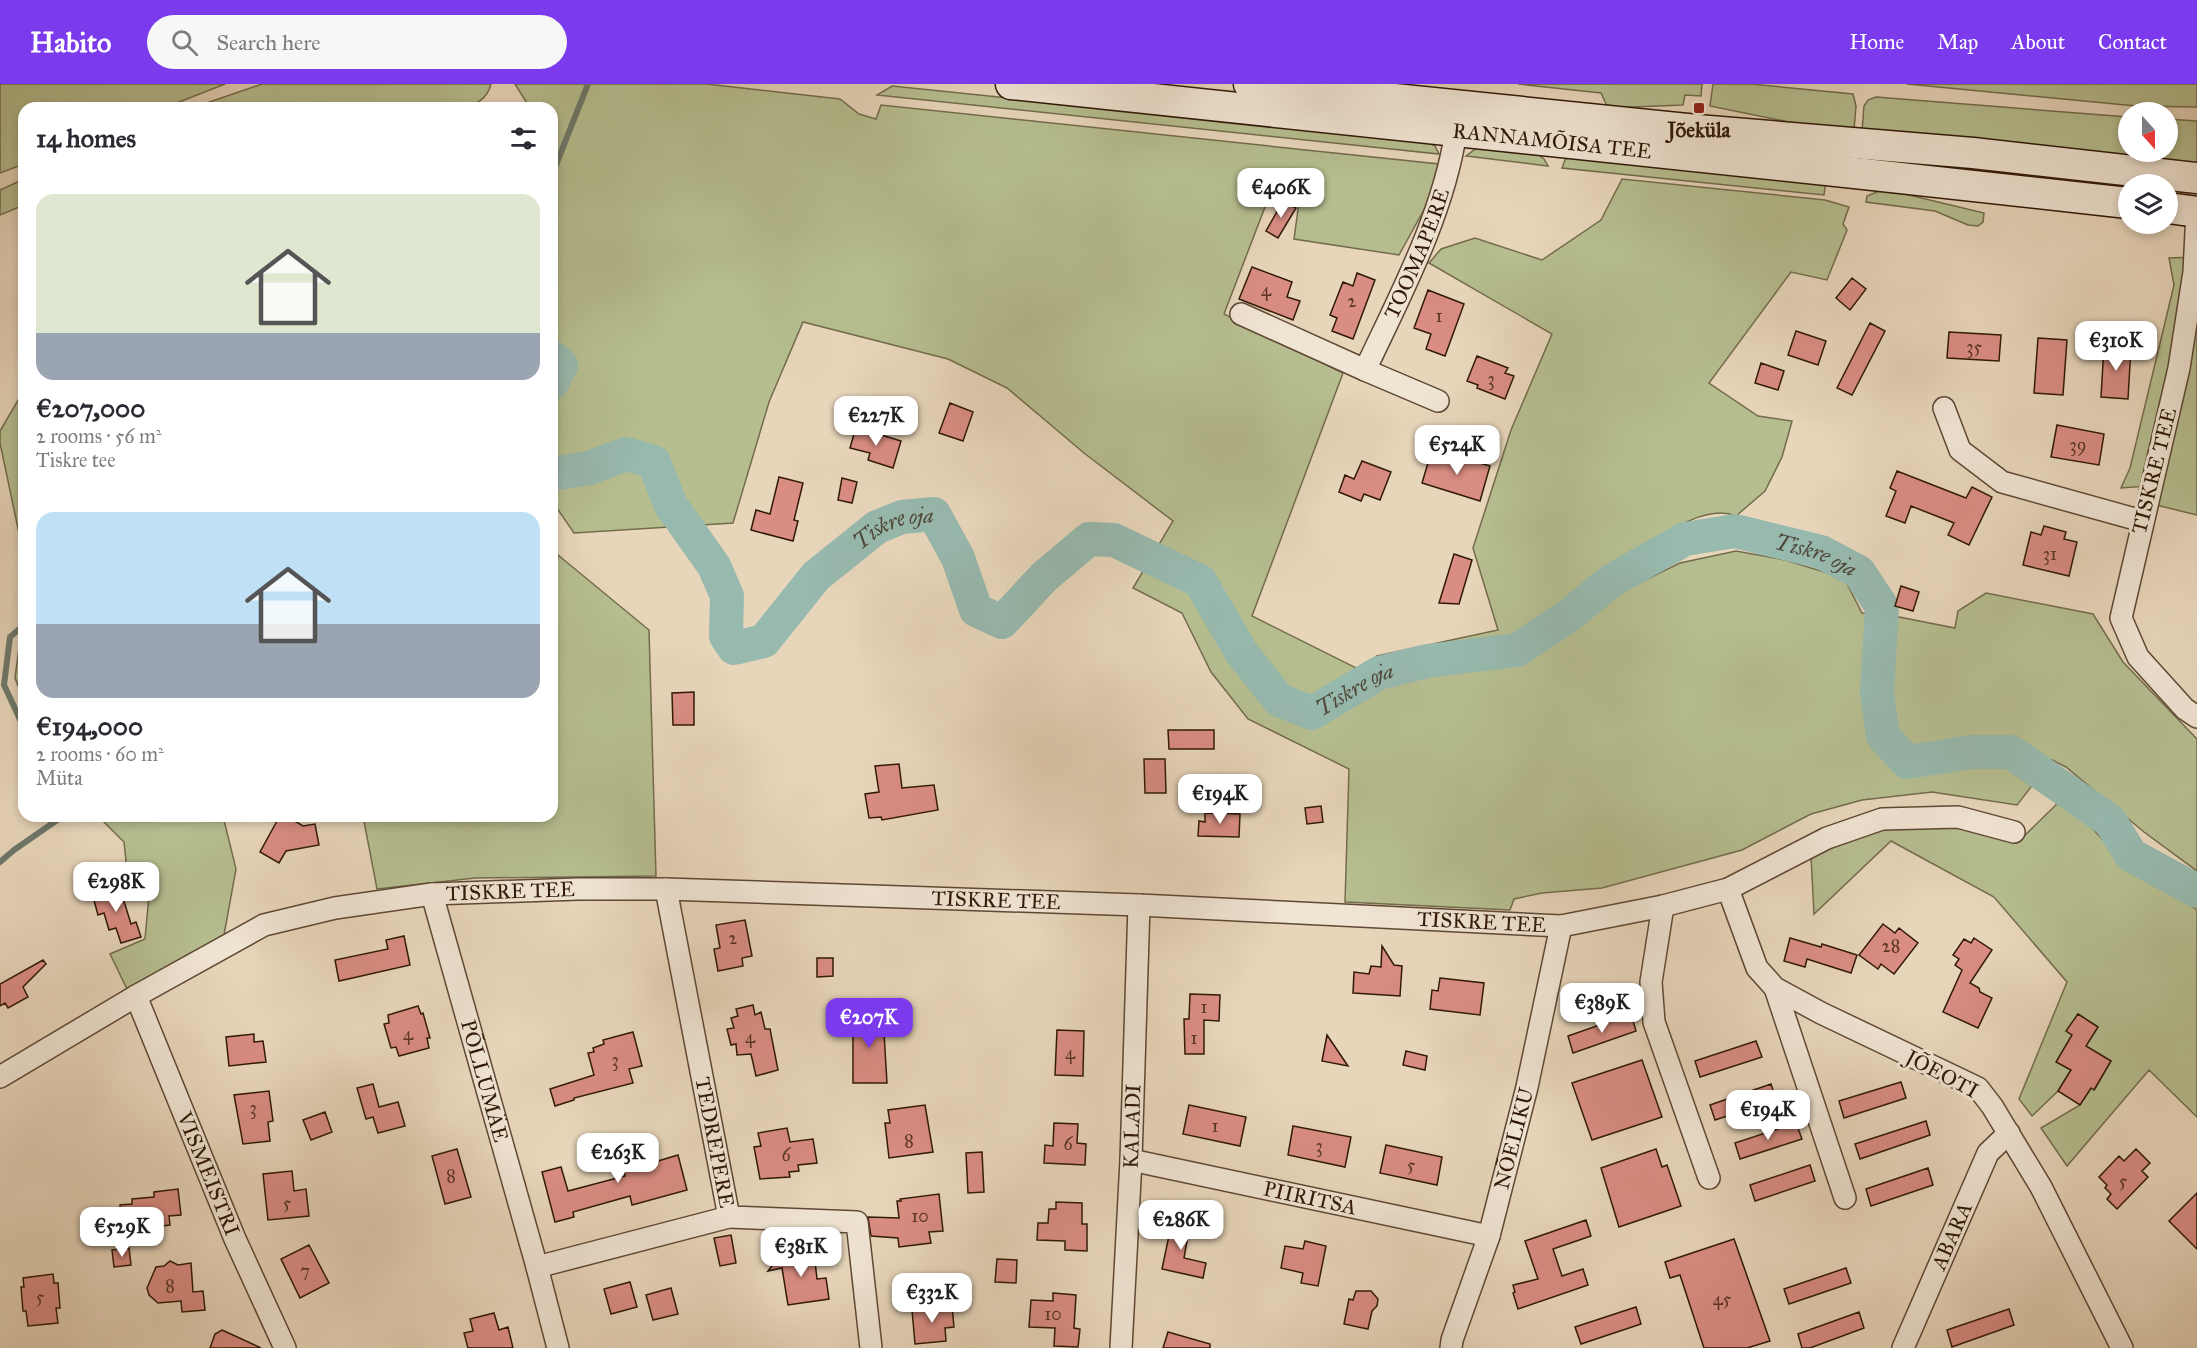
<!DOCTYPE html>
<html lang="en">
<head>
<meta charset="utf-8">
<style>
  :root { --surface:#fff; --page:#f7f7f7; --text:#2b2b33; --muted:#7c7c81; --accent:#7c3aed }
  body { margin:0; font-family:"IM FELL Great Primer",serif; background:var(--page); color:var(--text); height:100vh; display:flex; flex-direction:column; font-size:22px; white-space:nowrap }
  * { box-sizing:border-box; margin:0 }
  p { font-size:20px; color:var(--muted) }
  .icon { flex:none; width:33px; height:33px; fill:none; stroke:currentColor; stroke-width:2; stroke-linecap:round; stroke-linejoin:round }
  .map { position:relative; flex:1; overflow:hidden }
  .sheet { position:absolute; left:18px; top:18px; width:540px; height:720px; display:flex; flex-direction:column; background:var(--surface); border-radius:18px; box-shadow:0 3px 9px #0003 }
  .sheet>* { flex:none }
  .needle { width:39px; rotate:159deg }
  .controls { position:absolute; left:2118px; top:18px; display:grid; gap:12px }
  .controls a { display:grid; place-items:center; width:60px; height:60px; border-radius:50%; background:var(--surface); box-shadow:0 3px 9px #0003; font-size:30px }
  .price { position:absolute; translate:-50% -51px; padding:0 14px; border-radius:12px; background:#fff; color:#222; font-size:20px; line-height:39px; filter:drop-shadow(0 2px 3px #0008) }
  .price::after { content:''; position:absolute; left:50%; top:36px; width:18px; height:14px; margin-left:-9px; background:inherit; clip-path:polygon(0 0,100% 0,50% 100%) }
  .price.active { background:var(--accent); color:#fff }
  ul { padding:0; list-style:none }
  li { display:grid; align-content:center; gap:12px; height:318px; padding:0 18px }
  li span { display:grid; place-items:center; height:186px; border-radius:18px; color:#555 }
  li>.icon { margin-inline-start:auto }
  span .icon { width:108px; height:108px; fill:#fffc; stroke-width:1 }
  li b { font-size:26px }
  h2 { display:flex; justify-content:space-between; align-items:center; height:72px; padding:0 18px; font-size:26px }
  header { display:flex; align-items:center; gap:36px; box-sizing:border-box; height:84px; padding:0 30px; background:var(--accent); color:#fff }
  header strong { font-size:28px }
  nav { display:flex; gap:33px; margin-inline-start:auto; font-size:21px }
  .search { width:420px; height:54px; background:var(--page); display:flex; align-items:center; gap:15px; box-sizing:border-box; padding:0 21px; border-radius:33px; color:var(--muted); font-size:22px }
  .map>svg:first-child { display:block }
</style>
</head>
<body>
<header>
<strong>Habito</strong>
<div class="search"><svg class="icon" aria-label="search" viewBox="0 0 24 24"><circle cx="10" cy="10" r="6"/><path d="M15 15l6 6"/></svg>Search here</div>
<nav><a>Home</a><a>Map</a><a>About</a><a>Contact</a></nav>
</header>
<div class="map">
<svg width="2197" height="1264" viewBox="0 0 2197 1264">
  <rect width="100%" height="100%" fill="#e8d6bb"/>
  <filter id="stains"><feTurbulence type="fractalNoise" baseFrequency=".00333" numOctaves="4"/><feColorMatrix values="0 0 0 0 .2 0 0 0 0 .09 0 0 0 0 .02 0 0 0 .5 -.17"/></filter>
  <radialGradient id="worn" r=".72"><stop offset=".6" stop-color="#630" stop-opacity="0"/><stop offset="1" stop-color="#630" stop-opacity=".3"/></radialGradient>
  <!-- green -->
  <path fill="#b6be90" stroke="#736c4c" stroke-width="1.5" fill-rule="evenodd" d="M0 0H225L164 24H24V80L0 89Z
    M262 0H491C488 14 474 23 461 24H192Z
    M515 0H707L840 15 859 30 876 35 881 21 1439 80 1431 113 1399 171 1294 155 1299 118 1270 110 1224 230 1343 289 1252 532 1358 585 1377 572 1498 546 1473 464 1511 346 1552 250 1429 179 1441 165 1475 154 1542 176 1601 136 1622 95 1825 116 1849 123 1843 140 1847 146 1827 196 1791 188 1709 299 1758 332 1792 337 1782 373 1765 407 1736 432C1705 419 1662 452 1636 468L1629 504 1680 479 1736 467 1785 476 1844 494 1862 529 1889 531 1955 544 1958 527 1986 509 2093 530 2123 578 2197 655V787L2144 748 2066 683 2052 676 2017 721 1932 708 1862 716 1811 730 1742 766 1602 804 1542 809 1514 815 1510 826 1345 818 1349 685 1248 635 1211 588 1182 529 1133 504 1173 437 1084 369 1007 304 948 275 803 238 769 318 733 439 574 449 552 417V24H530Z
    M1518 0H1702L1701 12 1685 11 1683 21 1608 24 1601 9Z
    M1713 0H1751L1853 10 1856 22 1854 46 1809 42 1710 22Z
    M1907 0H2197V23L2136 22Z
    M892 2 1427 57 1435 62 1439 70 877 11Z
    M1876 13 2128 33V68H2168V35L2197 37V82L1862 47 1864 22 1868 16Z
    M1478 63 1535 68 1544 75 1548 82 1466 72Z
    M1571 72 1826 97 1824 111 1562 84 1565 76Z
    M1868 72 2128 100V108L1867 80Z
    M24 95V121L0 131V106Z
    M1884 105 1984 129 1983 138 1978 142 1968 141 1935 127 1866 118 1867 112Z
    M2197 173V431L2156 421 2162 401 2121 404 2130 384 2174 201 2169 174Z
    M24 306V473L0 359V347Z
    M558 471 649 546 656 792 475 794 377 805 363 732H552V519Z
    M24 555V617L15 594 20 556Z
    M2064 713 2119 774 2197 826V1033L2149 986 2067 1082 2041 1044 2080 1021 2091 1004 2095 1005 2111 977 2071 953 2057 978 2071 986 2058 1007 2032 1032 2019 1015 2067 898 1994 813 1891 757 1814 830 1811 772 1885 744 1955 740 2018 758ZM2078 930 2098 943 2089 957 2074 948 2072 951 2067 947Z
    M98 732H223L236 785 224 851 127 905 110 870 145 855 149 811 127 787 124 758Z"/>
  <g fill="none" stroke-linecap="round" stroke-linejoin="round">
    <!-- stream -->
    <path stroke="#6e796b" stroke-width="6" d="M552 91 588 0
      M24 541 10 553 4 601 24 644
      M0 778 14 766 63 732"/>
    <!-- river -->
    <g stroke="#97b9ae" stroke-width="34">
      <path d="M552 273 561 281 552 299"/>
      <path id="s1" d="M552 390 589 384 626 370 654 378 670 420 714 482 727 512 726 552 734 564 764 557 816 492 877 443 902 433 934 430 958 474 976 526 1002 538 1044 493 1089 455 1114 456 1200 497 1241 568 1279 616 1312 629 1379 589 1427 577 1517 566 1567 533 1611 497 1685 455 1735 447 1821 468 1859 488 1882 523 1877 608 1883 652 1907 678 1971 668H2011L2110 737 2131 771 2197 807"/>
    </g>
  </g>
  <!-- building -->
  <path fill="#da8d83" stroke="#301907" stroke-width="1.5" d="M1283 117 1296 124 1278 154 1266 147Z
    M1252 183 1292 198 1287 213 1300 217 1293 236 1239 215Z
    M1357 189 1375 196 1353 255 1332 247 1337 234 1330 231 1343 198 1353 202Z
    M1852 194 1866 205 1850 226 1836 214Z
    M1428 206 1464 220 1445 272 1426 265 1431 250 1414 244Z
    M1870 239 1885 247 1852 311 1837 304Z
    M1796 247 1826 257 1818 281 1788 271Z
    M1949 248 2001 251 1999 277 1947 274Z
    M2038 254 2067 256 2063 311 2034 309Z
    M2104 262 2131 263 2128 315 2101 313Z
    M1477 272 1508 284 1505 289 1514 292 1505 315 1477 304 1478 301 1467 297Z
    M1761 279 1784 287 1778 306 1755 299Z
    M950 319 973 328 963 357 939 349Z
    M2057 341 2104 350 2099 381 2051 373Z
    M856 343 901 357 893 384 868 376 870 369 850 364Z
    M1431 369 1459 378 1460 373 1490 382 1480 417 1422 399Z
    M1362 377 1391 388 1380 416 1364 410 1361 417 1339 408 1345 391 1354 395Z
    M1897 387 1966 414 1972 403 1992 413 1969 461 1948 451 1954 439 1911 422 1905 439 1886 432 1896 407 1890 404Z
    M779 393 803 399 794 436 798 437 793 457 751 446 756 426 770 430Z
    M842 394 857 398 852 419 838 416Z
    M2044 442 2066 448 2064 455 2077 458 2069 492 2023 481 2031 448 2041 451Z
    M1454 470 1472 476 1459 520 1439 519Z
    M1901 502 1919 508 1913 527 1895 522Z
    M694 608V641H673L672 609Z
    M1168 646H1214V665H1169Z
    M1144 675H1165L1166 709H1145Z
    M899 680 902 704 934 701 938 726 882 736 881 733 869 734 865 710 879 708 875 682Z
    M1321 722 1323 738 1307 740 1305 724Z
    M1205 729 1240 730 1239 753 1198 752 1199 737 1205 738Z
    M288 733 303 742 315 740 319 761 286 767 279 779 260 768 277 737Z
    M119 801 131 840 136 838 141 853 121 859 116 844 109 846 104 829 98 831 92 809Z
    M745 836 752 872 742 874 743 882 718 887 714 865 720 864 716 841Z
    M1883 840 1895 849 1899 844 1918 859 1894 890 1881 880 1878 885 1859 871Z
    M404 852 410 881 339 897 335 876 388 865 386 856Z
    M1790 854 1821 863 1822 860 1857 871 1851 889 1807 875 1805 883 1784 877Z
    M1974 854 1992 866 1970 899 1979 904 1980 908 1992 914 1978 944 1943 928 1962 886 1955 881 1959 875 1953 871 1964 855 1971 859Z
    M1382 862 1394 881 1402 882 1400 912 1353 909 1354 888 1369 890 1371 882 1381 883Z
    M817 874H833V892L817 893Z
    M43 876 46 880 23 903 28 913 8 924 5 919 0 922V900Z
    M1440 894 1484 899 1480 931 1430 925 1432 906 1438 907Z
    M1190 910 1220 911 1219 937 1204 936V970H1185L1184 935H1189Z
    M753 921 755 931 761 928 765 945H770L778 986 756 992 751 970 737 971 736 960 731 961 727 945 734 944 731 934 738 932 736 925Z
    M418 922 421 930 423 929 430 954H427L429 964 399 972 396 963 391 964 384 940 389 939 388 931Z
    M874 926 875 932H883L887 999H853V942H856V933H860V927Z
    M1631 930 1636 947 1573 969 1568 952Z
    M2078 930 2098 943 2086 962 2111 977 2094 1006 2091 1004 2080 1021 2058 1007 2071 986 2056 978 2072 951 2066 947Z
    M1057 946 1084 947 1083 992 1055 991Z
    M633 948 642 982 629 985 633 999 574 1014V1016L555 1022 550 1005 594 991 588 969 594 968 593 964 604 960 603 956Z
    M254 950V958L263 957 266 978 229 982 226 953Z
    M1327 951 1348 982 1322 977Z
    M1756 957 1762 973 1700 993 1695 977Z
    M1406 967 1427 972 1425 986 1403 981Z
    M1642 976 1662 1033 1592 1056 1572 999Z
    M1901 998 1906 1014 1844 1034 1839 1017Z
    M373 1000 379 1023 398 1018 405 1042 378 1049 373 1033 366 1035 357 1004Z
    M1771 1000 1776 1016 1715 1036 1710 1021Z
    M269 1007 273 1037 268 1038 270 1057 243 1060 234 1011Z
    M925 1021 933 1068 889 1074 885 1039H890L888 1026Z
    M1189 1021 1246 1033 1240 1062 1183 1050Z
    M325 1028 332 1048 311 1056 303 1036Z
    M1926 1037 1930 1051 1860 1075 1855 1060Z
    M1054 1039 1078 1040 1077 1059 1086 1060 1085 1081 1044 1079 1045 1061 1053 1062Z
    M1796 1039 1802 1055 1740 1075 1735 1059Z
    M1293 1042 1351 1053 1345 1083 1288 1071Z
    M787 1044 790 1058 813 1055 817 1079 798 1081 799 1087 789 1088 790 1093 760 1095 754 1063 761 1062 758 1049Z
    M1386 1061 1442 1073 1437 1101 1380 1089Z
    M654 1062 658 1077 678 1071 687 1106 632 1121 630 1112 573 1128 574 1133 555 1138 542 1088 561 1083 568 1107 625 1092 619 1071Z
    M457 1065 471 1113 445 1120 432 1072Z
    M1656 1065 1662 1083 1667 1081 1681 1122 1619 1143 1601 1084Z
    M2136 1065 2150 1079 2142 1087 2148 1093 2117 1125 2107 1115 2111 1110 2105 1104 2107 1101 2099 1093 2119 1072 2124 1077Z
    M982 1068 984 1108 968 1109 966 1069Z
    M1810 1081 1815 1097 1755 1117 1750 1101Z
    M1928 1084 1933 1101 1871 1122 1866 1105Z
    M292 1087 294 1107 306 1105 309 1132 268 1136 263 1090Z
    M178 1105 181 1131 169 1132 170 1141 135 1145 134 1134 121 1136 120 1121 132 1120V1115L154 1113V1108Z
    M2197 1109V1165L2169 1137Z
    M939 1110 943 1147 929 1148 931 1159 899 1163 898 1154 871 1152 868 1133 899 1134 897 1117H901L900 1115Z
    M1056 1118 1082 1119V1140H1087V1167L1065 1166V1157L1037 1156 1038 1139H1048L1049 1125H1056Z
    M1176 1131 1191 1134 1184 1174 1206 1179 1203 1194 1162 1185 1171 1142 1173 1143Z
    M1586 1136 1591 1152 1553 1165 1562 1192 1583 1185 1588 1201 1518 1225 1513 1209 1515 1208 1513 1201 1538 1195 1525 1157Z
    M731 1151 736 1179 720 1182 714 1154Z
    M1734 1155 1770 1257 1747 1264H1704L1680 1191 1670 1194 1665 1178Z
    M1305 1157 1326 1162 1318 1202 1301 1199 1303 1189 1281 1184 1285 1162 1303 1165Z
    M309 1161 329 1199 300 1214 281 1175Z
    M129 1164 131 1181 114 1183 112 1166Z
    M795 1167 800 1170 814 1169 817 1195 826 1194 829 1215 788 1221 782 1184 768 1187 781 1170Z
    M997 1175 1017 1176 1016 1199 995 1198Z
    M170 1177 178 1181 191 1179 193 1208 203 1207 205 1226 182 1228 181 1217 158 1219 149 1211 147 1204 156 1183 164 1182Z
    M1846 1184 1851 1199 1789 1220 1784 1205Z
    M53 1190 54 1199H58L60 1224H56L58 1239 28 1242 26 1227H23L21 1203H24L23 1194Z
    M630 1198 637 1223 611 1230 604 1205Z
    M671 1204 678 1230 653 1236 646 1211Z
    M1356 1207H1371L1378 1215 1377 1222 1372 1227 1368 1245 1344 1240 1349 1215 1353 1216Z
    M1053 1209 1076 1211 1074 1244 1080 1245 1078 1263 1054 1262 1055 1244 1029 1243 1031 1216 1053 1217Z
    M952 1222 954 1243 945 1244 946 1257 915 1260 912 1226Z
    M1636 1223 1641 1240 1581 1260 1575 1243Z
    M2009 1225 2014 1241 1952 1263 1947 1246Z
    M1859 1228 1864 1244 1810 1264H1802L1798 1250Z
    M494 1229 499 1246 508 1243 513 1264H468L464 1249 473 1247 470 1235Z
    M222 1246 261 1264H210L215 1250Z
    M1168 1248 1210 1260V1264H1163Z"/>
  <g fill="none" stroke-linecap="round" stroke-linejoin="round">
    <defs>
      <g id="street">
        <path d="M2197 128 2194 188 2179 284 2121 534 2138 573 2185 625 2197 633"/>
        <path d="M1241 230 1365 286"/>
        <path id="s2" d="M1438 317 1365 286C1400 212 1444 129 1456 47"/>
        <path d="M1944 324 1960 366 2002 398 2142 437"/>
        <path id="s3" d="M666 805 729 1133 857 1138 871 1264"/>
        <path d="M1728 805 1757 884 1775 904 1821 929 1978 1004 1992 1022 2041 1103 2122 1264"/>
        <path id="s4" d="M432 810 537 1183 558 1264"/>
        <path d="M1663 822 1651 898 1654 938 1709 1094"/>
        <path d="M1775 904 1845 1114"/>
        <path id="s5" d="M136 912 235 1155 285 1264"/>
        <path id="s6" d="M0 993 136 912 264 841 335 824 432 810 578 805H666L1139 821 1561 842 1663 822 1728 805 1827 754 1882 735 1958 733 2014 748"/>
        <path id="s7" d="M1131 1076 1489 1152"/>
        <path d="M537 1183 729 1133"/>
        <path id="s8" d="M1121 1264 1131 1076 1139 821"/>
        <path id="s9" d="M1451 1264 1452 1256 1489 1152 1527 1003 1561 842"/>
        <path id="s10" d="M1903 1264 1988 1069 2009 1049"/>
      </g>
      <g id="secondary">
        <path id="s11" d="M1011 0 1864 90 2128 119"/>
        <path d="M1249 0 1697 46 1973 69 2197 94"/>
        <path d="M2168 124 2197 128"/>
      </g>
    </defs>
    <!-- street casing -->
    <use href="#street" stroke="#5e4834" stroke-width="24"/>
    <!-- secondary casing -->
    <use href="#secondary" stroke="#301907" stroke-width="33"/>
    <!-- street -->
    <use href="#street" stroke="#f0e4d3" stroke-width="21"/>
    <!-- secondary -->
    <use href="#secondary" stroke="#f0e4d3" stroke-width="30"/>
  </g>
  <!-- markers -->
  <rect fill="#8f2418" stroke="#f0e4d3" stroke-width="2" x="1693" y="18" width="12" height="12" rx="3"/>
  <g text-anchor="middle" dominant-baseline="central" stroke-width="6" stroke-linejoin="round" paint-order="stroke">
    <!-- number labels -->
    <g font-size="18" fill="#5a3626">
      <text x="1266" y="206">4</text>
      <text x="1352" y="217">2</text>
      <text x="1439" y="232">1</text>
      <text x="1974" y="263">35</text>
      <text x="1491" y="295">3</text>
      <text x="2078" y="361">39</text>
      <text x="2050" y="470">31</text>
      <text x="733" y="854">2</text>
      <text x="1891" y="862">28</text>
      <text x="1204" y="923">1</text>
      <text x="408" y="950">4</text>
      <text x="750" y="953">4</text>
      <text x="1194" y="954">1</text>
      <text x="1070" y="969">4</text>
      <text x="615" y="976">3</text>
      <text x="253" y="1024">3</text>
      <text x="1215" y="1042">1</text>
      <text x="909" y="1057">8</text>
      <text x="1068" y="1060">6</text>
      <text x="1319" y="1062">3</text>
      <text x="786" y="1071">6</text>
      <text x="1411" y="1081">5</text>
      <text x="451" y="1092">8</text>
      <text x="2123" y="1097">5</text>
      <text x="287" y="1119">5</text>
      <text x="920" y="1132">10</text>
      <text x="305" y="1187">7</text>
      <text x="170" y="1202">8</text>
      <text x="40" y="1213">5</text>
      <text x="1722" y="1215">45</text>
      <text x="1053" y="1230">10</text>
    </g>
    <!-- poi labels -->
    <g font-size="21" font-weight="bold" fill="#301907" stroke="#f0e4d3">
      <text x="1699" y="46">Jõeküla</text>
    </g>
    <!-- street labels -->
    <g font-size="21" fill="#301907" stroke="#f0e4d3">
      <text stroke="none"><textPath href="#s11" startOffset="544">RANNAMÕISA TEE</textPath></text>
      <text stroke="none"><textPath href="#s2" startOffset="207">TOOMAPERE</textPath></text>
      <text transform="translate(2154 387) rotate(-76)">TISKRE TEE</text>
      <text stroke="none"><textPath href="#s6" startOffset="554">TISKRE TEE</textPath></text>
      <text stroke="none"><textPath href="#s6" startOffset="1040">TISKRE TEE</textPath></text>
      <text stroke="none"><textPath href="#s6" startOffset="1526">TISKRE TEE</textPath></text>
      <text transform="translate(1942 990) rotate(28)">JÕEOTI</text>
      <text stroke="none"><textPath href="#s4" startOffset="194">PÕLLUMÄE</textPath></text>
      <text stroke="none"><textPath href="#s8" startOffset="222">KALADI</textPath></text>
      <text stroke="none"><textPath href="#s9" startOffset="219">NÕELIKU</textPath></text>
      <text stroke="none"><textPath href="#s3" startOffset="258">TEDREPERE</textPath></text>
      <text stroke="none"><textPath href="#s5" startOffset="192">VISMEISTRI</textPath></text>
      <text stroke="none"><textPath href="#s7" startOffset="183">PIIRITSA</textPath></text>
      <text stroke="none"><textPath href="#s10" startOffset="122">ABARA</textPath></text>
    </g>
    <!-- water labels -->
    <g font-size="22" font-style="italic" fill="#4f4939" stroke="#f0e4d3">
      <text stroke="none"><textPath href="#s1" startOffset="522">Tiskre oja</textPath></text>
      <text stroke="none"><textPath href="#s1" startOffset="1674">Tiskre oja</textPath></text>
      <text stroke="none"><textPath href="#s1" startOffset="1168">Tiskre oja</textPath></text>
    </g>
  </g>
  <rect width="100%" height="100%" filter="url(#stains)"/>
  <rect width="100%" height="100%" fill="url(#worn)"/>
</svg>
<div class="controls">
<a><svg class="needle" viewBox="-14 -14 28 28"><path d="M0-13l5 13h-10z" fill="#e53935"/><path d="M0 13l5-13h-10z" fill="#7c7c81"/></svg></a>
<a><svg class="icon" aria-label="layers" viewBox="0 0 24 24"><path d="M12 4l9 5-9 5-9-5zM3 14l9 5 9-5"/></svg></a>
</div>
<b class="price" style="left:1281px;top:135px">€406K</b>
<b class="price" style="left:2116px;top:288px">€310K</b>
<b class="price" style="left:876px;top:363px">€227K</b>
<b class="price" style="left:1457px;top:392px">€524K</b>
<b class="price" style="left:1220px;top:741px">€194K</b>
<b class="price" style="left:116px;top:829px">€298K</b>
<b class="price" style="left:1602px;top:950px">€389K</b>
<b class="price active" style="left:869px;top:965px">€207K</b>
<b class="price" style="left:1768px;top:1057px">€194K</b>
<b class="price" style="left:618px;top:1100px">€263K</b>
<b class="price" style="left:1181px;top:1167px">€286K</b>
<b class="price" style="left:122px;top:1174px">€529K</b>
<b class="price" style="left:801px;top:1194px">€381K</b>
<b class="price" style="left:932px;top:1240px">€332K</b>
<section class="sheet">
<h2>14 homes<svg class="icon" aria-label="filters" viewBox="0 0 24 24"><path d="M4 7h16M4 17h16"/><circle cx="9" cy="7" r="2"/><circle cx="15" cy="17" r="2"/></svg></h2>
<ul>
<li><span style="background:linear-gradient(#dfe7d0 75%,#9aa5b1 0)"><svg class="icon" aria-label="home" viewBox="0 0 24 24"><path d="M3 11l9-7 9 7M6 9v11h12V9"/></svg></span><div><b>€207,000</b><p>2 rooms · 56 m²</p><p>Tiskre tee</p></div></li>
<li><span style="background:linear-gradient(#bfe0f5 60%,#9aa5b1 0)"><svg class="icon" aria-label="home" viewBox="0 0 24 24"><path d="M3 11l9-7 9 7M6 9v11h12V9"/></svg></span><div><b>€194,000</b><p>2 rooms · 60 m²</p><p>Müta</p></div></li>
</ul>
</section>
</div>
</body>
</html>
